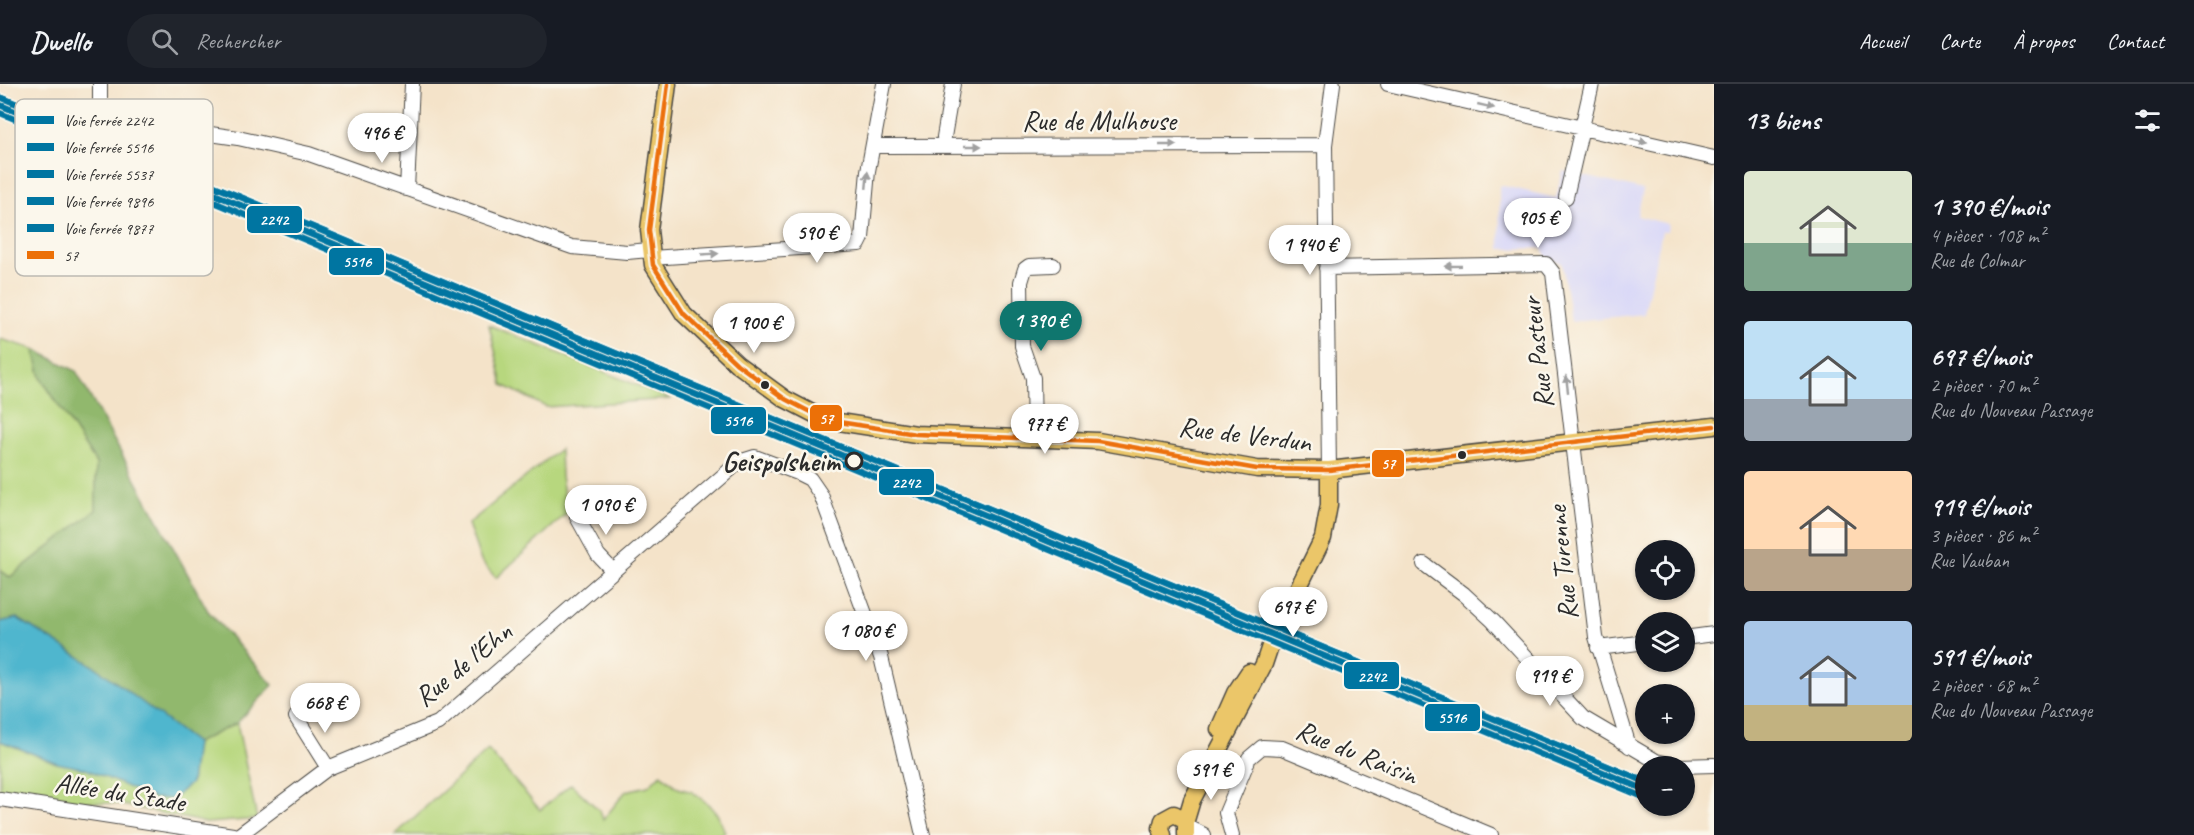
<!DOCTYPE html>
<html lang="fr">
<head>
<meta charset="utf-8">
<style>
  :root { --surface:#171b24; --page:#20242c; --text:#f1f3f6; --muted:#9ea1a6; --line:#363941; --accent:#0f766e }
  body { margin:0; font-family:Caveat,sans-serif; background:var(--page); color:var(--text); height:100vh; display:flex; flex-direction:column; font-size:22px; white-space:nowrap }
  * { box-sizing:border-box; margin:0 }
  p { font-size:20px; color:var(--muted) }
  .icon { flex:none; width:33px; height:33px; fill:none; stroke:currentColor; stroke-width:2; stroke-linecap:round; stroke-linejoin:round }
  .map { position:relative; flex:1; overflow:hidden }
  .panel { display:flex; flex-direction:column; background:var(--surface); width:480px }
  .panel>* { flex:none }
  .controls { position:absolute; left:1635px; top:456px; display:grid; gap:12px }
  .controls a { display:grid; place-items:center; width:60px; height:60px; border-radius:50%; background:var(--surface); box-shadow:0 2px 4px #0004; font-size:30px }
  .price { position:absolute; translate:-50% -51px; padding:0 14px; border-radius:21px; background:#fff; color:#222; font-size:20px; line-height:39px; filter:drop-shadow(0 2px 3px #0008) }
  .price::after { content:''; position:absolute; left:50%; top:36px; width:18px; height:14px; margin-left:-9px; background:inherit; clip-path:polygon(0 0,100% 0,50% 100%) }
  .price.current { background:var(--accent); color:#fff }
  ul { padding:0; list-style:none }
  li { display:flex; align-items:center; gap:18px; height:150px; padding:0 30px }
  li span { display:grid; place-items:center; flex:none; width:168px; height:120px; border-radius:6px; color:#555 }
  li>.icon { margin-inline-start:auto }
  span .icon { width:72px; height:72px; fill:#fffc; stroke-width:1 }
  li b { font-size:26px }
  h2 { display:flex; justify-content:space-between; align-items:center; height:72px; padding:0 30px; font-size:26px }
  header { display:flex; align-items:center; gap:36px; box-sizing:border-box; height:84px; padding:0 30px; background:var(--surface); border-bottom:2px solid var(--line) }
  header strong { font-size:28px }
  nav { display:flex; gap:33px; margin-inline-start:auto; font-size:21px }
  .search { width:420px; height:54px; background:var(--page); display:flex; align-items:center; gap:15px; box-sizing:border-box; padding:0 21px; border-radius:33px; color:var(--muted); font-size:22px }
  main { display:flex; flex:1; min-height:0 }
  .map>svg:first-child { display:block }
</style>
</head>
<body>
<header>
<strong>Dwello</strong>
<div class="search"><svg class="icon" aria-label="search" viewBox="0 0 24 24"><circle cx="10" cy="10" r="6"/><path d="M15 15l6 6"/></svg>Rechercher</div>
<nav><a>Accueil</a><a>Carte</a><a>À propos</a><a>Contact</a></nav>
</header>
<main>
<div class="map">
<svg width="1714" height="751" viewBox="0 0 1714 751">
  <rect width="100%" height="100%" fill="#fbf7ec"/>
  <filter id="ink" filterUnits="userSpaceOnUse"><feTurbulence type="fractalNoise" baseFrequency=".0167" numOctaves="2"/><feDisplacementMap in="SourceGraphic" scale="12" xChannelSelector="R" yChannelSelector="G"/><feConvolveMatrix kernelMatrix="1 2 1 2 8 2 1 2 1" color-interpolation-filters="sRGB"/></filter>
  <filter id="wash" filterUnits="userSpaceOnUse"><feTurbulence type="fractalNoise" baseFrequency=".008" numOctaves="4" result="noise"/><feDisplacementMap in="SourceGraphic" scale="24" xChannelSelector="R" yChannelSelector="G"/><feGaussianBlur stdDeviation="1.35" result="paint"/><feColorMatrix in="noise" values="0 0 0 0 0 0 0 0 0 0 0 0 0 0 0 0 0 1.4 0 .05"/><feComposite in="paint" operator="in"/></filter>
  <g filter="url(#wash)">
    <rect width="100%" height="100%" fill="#f4e3c9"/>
    <!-- built -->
    <path fill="#d8d7f8" d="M1563 87 1643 106 1637 132 1668 140 1667 147H1662L1644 230 1571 237 1562 179 1547 174 1542 164 1500 165 1499 101 1556 114Z"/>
    <!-- green -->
    <path fill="#b7d77e" stroke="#718154" stroke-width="1.5" d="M489 241 671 315 546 323 503 301Z
      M0 255 34 265 41 294 96 379V426L10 493 0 487Z
      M560 365 561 392 567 429 496 494 481 477 468 440Z
      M237 639 257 735 207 739 118 720 45 715 0 708V657L57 679 191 699 196 659Z
      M488 666 540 726 571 700 600 727 603 736 626 707 648 702 661 690 678 704 692 708 708 720 717 730 725 748 719 751H395Z"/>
    <!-- forest -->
    <path fill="#91b86d" stroke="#5e724c" stroke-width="1.5" d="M34 265 76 287 208 527 273 601 237 639 196 659 97 584 17 534 0 538V487L10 493 96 426V379L41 294Z"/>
    <!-- water -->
    <path fill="#50b6ce" stroke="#3e707c" stroke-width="1.5" d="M17 534 97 584 196 659 191 699 173 715 153 714 86 685 57 679 0 657V538Z"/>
  </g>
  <g filter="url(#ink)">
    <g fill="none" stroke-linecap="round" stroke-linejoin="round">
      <defs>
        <path id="minor" d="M100 0V26L107 35 238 54 309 70 572 163 627 168 649 166
          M1388 0 1714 74
          M944 53 953 0
          M873 62 1325 61
          M407 105 412 0
          M1566 113 1592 0
          M651 174 859 160 862 154 868 87 884 0
          M1326 184 1546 180 1553 189 1596 553 1629 662
          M1034 353 1033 294 1022 262 1021 198 1025 185 1029 182 1053 181
          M1329 386 1325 61 1333 0
          M577 433 598 471 613 487
          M1424 480 1464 510 1493 537 1583 634 1656 677 1680 682 1714 681
          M1684 554 1714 550
          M1598 564 1646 558
          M296 633 328 684
          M0 715 233 751
          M1188 743 1204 751
          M239 751 328 684 438 639 739 378 755 373 798 389 810 395 821 411 881 573 923 751
          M1232 751 1226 729 1249 674 1262 663 1282 664 1491 751"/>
        <path id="major" d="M668 0 649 146 653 181 684 230 737 280 785 315 814 330 839 338 916 350 1098 357 1257 385 1329 386 1714 342
          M1219 645 1235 609 1249 588
          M1186 736 1192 716 1264 580 1271 559 1323 454 1329 421V386
          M1163 751 1161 744 1163 736 1174 730 1186 736V751"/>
      </defs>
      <!-- minor casing -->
      <use href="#minor" stroke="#494743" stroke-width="16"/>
      <!-- major casing -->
      <use href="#major" stroke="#494743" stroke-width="19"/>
      <!-- minor -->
      <use href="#minor" stroke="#fff" stroke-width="14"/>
      <!-- major -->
      <use href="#major" stroke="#ebc669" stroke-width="16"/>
      <defs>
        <path id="bus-1" d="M668 0 649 146 653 181 684 230 737 280 785 315 814 330 839 338 916 350 1098 357 1257 385 1329 386 1714 342"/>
      </defs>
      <!-- bus-1 casing -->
      <use href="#bus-1" stroke="#fbf7ec" stroke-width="9"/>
      <!-- bus-1 -->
      <use href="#bus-1" stroke="#ec7007" stroke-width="4.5"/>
      <defs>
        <path id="rail-1" d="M0 21 1646 706"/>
        <path id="rail-2" d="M0 29 1643 713"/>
        <path id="rail-3" d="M0 13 1646 698"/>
        <path id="rail-4" d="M3 14 1646 698"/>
        <path id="rail-5" d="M0 21 1643 705"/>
      </defs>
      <!-- rail-1 casing -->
      <use href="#rail-1" stroke="#fbf7ec" stroke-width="10"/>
      <!-- rail-2 casing -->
      <use href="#rail-2" stroke="#fbf7ec" stroke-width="10"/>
      <!-- rail-3 casing -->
      <use href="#rail-3" stroke="#fbf7ec" stroke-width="10"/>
      <!-- rail-4 casing -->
      <use href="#rail-4" stroke="#fbf7ec" stroke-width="10"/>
      <!-- rail-5 casing -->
      <use href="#rail-5" stroke="#fbf7ec" stroke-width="10"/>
      <!-- rail-1 -->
      <use href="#rail-1" stroke="#0075a1" stroke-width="6"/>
      <!-- rail-2 -->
      <use href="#rail-2" stroke="#0075a1" stroke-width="6"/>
      <!-- rail-3 -->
      <use href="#rail-3" stroke="#0075a1" stroke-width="6"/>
      <!-- rail-4 -->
      <use href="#rail-4" stroke="#0075a1" stroke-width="6"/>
      <!-- rail-5 -->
      <use href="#rail-5" stroke="#0075a1" stroke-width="6"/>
    </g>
    <!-- one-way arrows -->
    <defs><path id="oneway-solid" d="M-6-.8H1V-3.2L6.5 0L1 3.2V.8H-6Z" transform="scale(1.5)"/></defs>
    <g fill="#a0a0a0">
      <use href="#oneway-solid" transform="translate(1486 22) rotate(13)"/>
      <use href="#oneway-solid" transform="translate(1639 57) rotate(13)"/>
      <use href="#oneway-solid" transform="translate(1168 61)"/>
      <use href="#oneway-solid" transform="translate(973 62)"/>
      <use href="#oneway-solid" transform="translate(867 96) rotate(-85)"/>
      <use href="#oneway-solid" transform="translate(710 170) rotate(-3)"/>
      <use href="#oneway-solid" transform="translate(1453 182) rotate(179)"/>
      <use href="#oneway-solid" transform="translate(1567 300) rotate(-97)"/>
    </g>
  </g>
  <!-- markers -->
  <g fill="#2b2b2b" stroke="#fbf7ec" stroke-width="2">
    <circle cx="765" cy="301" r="5"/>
    <circle cx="1462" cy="371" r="5"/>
  </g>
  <circle fill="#fbf7ec" stroke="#2b2b2b" stroke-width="3" cx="854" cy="377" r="8"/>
  <g text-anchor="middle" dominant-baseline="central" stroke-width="5" stroke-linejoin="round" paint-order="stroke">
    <!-- street labels -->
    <g font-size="28" fill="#2b2b2b" stroke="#fbf7ec">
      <text x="1099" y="36">Rue de Mulhouse</text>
      <text transform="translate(1537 269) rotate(-97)">Rue Pasteur</text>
      <text transform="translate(1245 350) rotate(7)">Rue de Verdun</text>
      <text transform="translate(1562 479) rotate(-96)">Rue Turenne</text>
      <text transform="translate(463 580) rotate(-39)">Rue de l'Ehn</text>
      <text transform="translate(1357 668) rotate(22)">Rue du Raisin</text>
      <text transform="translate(120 708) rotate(9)">Allée du Stade</text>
    </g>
    <!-- stop labels -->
    <g font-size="28" font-weight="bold" fill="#2b2b2b" stroke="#fbf7ec" text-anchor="end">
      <text x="840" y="377">Geispolsheim</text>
    </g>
  </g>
  <!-- legend -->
  <rect x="15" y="15" width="198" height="177" rx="9" fill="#fbf7ec" stroke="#bdbab2" stroke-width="1.5"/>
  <rect x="27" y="32" width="27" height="8" fill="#0075a1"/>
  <rect x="27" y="59" width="27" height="8" fill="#0075a1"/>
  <rect x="27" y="86" width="27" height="8" fill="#0075a1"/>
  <rect x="27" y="113" width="27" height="8" fill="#0075a1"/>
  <rect x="27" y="140" width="27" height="8" fill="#0075a1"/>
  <rect x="27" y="167" width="27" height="8" fill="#ec7007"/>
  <g font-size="16" fill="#2b2b2b">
    <text x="64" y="42">Voie ferrée 2242</text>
    <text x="64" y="69">Voie ferrée 5516</text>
    <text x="64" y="96">Voie ferrée 5537</text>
    <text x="64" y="123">Voie ferrée 9896</text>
    <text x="64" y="150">Voie ferrée 9877</text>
    <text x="64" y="177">57</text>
  </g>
  <g stroke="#fbf7ec" stroke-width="2">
    <rect x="246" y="121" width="57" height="29" rx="6" fill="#0075a1"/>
    <rect x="328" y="163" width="57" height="29" rx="6" fill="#0075a1"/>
    <rect x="809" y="320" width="34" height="28" rx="6" fill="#ec7007"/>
    <rect x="710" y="322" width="57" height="29" rx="6" fill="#0075a1"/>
    <rect x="1371" y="365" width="34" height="29" rx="6" fill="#ec7007"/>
    <rect x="878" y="384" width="57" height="28" rx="6" fill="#0075a1"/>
    <rect x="1343" y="577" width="57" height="29" rx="6" fill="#0075a1"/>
    <rect x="1424" y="619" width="57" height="29" rx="6" fill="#0075a1"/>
  </g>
  <g font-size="16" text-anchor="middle" font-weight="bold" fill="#fff">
    <text x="274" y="141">2242</text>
    <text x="357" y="183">5516</text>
    <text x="826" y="340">57</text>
    <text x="738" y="342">5516</text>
    <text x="1388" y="385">57</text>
    <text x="906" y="404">2242</text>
    <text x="1372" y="598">2242</text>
    <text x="1452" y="639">5516</text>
  </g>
</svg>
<div class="controls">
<a><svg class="icon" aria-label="locate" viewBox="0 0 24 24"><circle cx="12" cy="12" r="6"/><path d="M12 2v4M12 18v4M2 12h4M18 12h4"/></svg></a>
<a><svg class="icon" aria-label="layers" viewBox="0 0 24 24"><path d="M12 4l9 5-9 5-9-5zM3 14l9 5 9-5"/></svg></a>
<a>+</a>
<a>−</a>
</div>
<b class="price" style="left:382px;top:80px">496 €</b>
<b class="price" style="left:1538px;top:165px">905 €</b>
<b class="price" style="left:817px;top:180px">590 €</b>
<b class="price" style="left:1310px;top:192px">1 940 €</b>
<b class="price current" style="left:1041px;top:268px">1 390 €</b>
<b class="price" style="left:754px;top:270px">1 900 €</b>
<b class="price" style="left:1045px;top:371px">977 €</b>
<b class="price" style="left:606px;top:452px">1 090 €</b>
<b class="price" style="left:1293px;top:554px">697 €</b>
<b class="price" style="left:866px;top:578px">1 080 €</b>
<b class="price" style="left:1550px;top:623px">919 €</b>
<b class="price" style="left:325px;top:650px">668 €</b>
<b class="price" style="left:1211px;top:717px">591 €</b>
</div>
<section class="panel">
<h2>13 biens<svg class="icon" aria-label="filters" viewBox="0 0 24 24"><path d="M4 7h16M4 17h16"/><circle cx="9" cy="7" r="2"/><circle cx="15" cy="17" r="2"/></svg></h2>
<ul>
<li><span style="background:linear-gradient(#dfe7d0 60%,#7fa58c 0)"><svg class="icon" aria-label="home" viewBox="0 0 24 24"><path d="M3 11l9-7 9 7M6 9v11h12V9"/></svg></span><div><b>1 390 €/mois</b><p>4 pièces · 108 m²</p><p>Rue de Colmar</p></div></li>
<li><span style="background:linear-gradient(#bfe0f5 65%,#9aa5b1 0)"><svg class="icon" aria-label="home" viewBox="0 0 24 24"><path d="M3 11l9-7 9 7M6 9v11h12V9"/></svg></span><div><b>697 €/mois</b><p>2 pièces · 70 m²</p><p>Rue du Nouveau Passage</p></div></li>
<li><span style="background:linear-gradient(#ffd9b3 65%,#b9a48a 0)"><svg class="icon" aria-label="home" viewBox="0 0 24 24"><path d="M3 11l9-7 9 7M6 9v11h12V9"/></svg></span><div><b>919 €/mois</b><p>3 pièces · 86 m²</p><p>Rue Vauban</p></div></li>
<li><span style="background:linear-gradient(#a9c7e8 70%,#c2b280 0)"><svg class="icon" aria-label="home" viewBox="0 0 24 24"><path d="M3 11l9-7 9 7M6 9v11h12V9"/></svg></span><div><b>591 €/mois</b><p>2 pièces · 68 m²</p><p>Rue du Nouveau Passage</p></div></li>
</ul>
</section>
</main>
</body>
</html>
